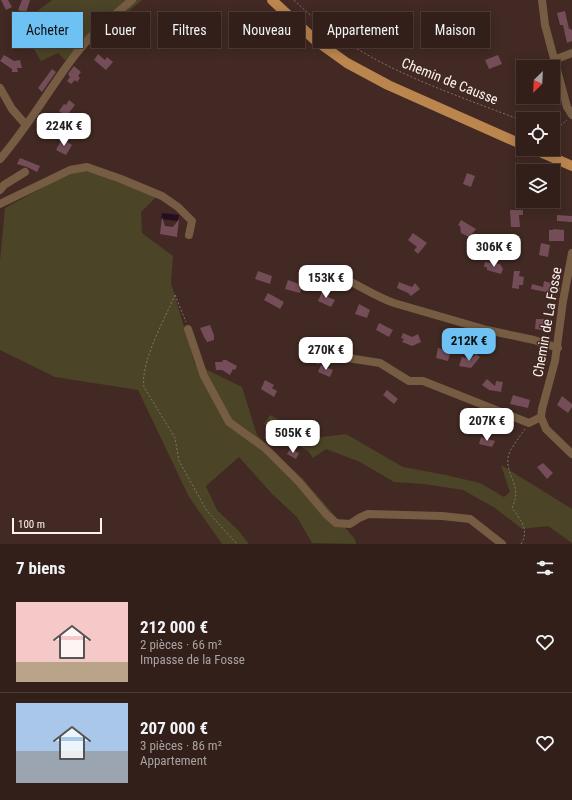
<!DOCTYPE html>
<html lang="fr">
<head>
<meta charset="utf-8">
<style>
  :root { --surface:#321f1a; --page:#3d2c27; --text:#f1f3f6; --muted:#a8a2a2; --line:#4d3d39; --accent:#6ec2f3 }
  body { margin:0; font-family:"Roboto Condensed",sans-serif; background:var(--page); color:var(--text); height:100vh; display:flex; flex-direction:column; font-size:15px; white-space:nowrap }
  * { box-sizing:border-box; margin:0 }
  p { font-size:13px; color:var(--muted) }
  .icon { flex:none; width:22px; height:22px; fill:none; stroke:currentColor; stroke-width:2; stroke-linecap:round; stroke-linejoin:round }
  .map { position:relative; height:544px; overflow:hidden }
  .sheet { display:flex; flex-direction:column; background:var(--surface); flex:1 }
  .sheet>* { flex:none }
  .hud { position:absolute; left:12px; top:12px; width:548px; height:36px; display:flex; gap:8px }
  .needle { width:26px; rotate:204deg }
  .buttons { position:absolute; left:516px; top:60px; display:grid; gap:8px }
  .buttons a { display:grid; place-items:center; width:44px; height:44px; border-radius:0px; background:var(--surface); box-shadow:0 2px 10px #0003,0 0 0 1px var(--line); font-size:20px }
  .scale { position:absolute; left:12px; bottom:10px; width:90px; box-sizing:border-box; padding-left:4px; border:2px solid #fdf2ef; border-top:0; font-size:11px; line-height:14px; white-space:nowrap; color:#fdf2ef; -webkit-text-stroke:3px #422923; paint-order:stroke }
  .price { position:absolute; translate:-50% -34px; padding:0 9px; border-radius:8px; background:#fff; color:#222; font-size:13px; line-height:26px; filter:drop-shadow(0 1px 2px #0008) }
  .price::after { content:''; position:absolute; left:50%; top:24px; width:12px; height:9px; margin-left:-6px; background:inherit; clip-path:polygon(0 0,100% 0,50% 100%) }
  .price.active { background:var(--accent); color:#111 }
  ul { padding:0; list-style:none }
  li { display:flex; align-items:center; gap:12px; height:100px; padding:0 16px }
  li+li { border-top:1px solid var(--line) }
  li span { display:grid; place-items:center; flex:none; width:112px; height:80px; border-radius:0px; color:#555 }
  li>.icon { margin-inline-start:auto }
  span .icon { width:48px; height:48px; fill:#fffc; stroke-width:1 }
  li b { font-size:17px }
  h2 { display:flex; justify-content:space-between; align-items:center; height:48px; padding:0 16px; font-size:17px }
  .chip { padding:0 14px; border-radius:0px; background:var(--surface); box-shadow:0 2px 10px #0003,0 0 0 1px var(--line); font-size:14px; line-height:36px }
  .chip.active { background:var(--accent); color:#111 }
  .map>svg:first-child { display:block }
</style>
</head>
<body>
<div class="map">
<svg width="572" height="544" viewBox="0 0 572 544">
  <rect width="100%" height="100%" fill="#422923"/>
  <!-- green -->
  <path fill="#4b4426" d="M52 0H142L119 19 110 17 65 60 58 53 41 61 19 25Z
    M88 170 156 197 141 212 142 233 173 256 171 283 195 364 242 387 257 435 303 479 355 539 356 544 312 543 297 517 272 494 239 457 206 486 217 510 238 530 249 544H222L189 497 138 390 55 377 0 350V261L5 208 68 174Z
    M270 415 314 438 346 434 403 467 446 475 480 483 504 497 510 492 501 465 572 509V543L548 526 522 529 495 508 463 490 424 484 394 482 360 462 326 449 313 458 308 451 264 424Z"/>
  <!-- water -->
  <path fill="#260d23" d="M162 213 179 215 178 221 161 219Z"/>
  <!-- building -->
  <path fill="#744d58" d="M1 0H8L12 7 6 10Z
    M22 0H30L26 13 18 10Z
    M565 11 569 29H571L572 31V41L567 43 563 25H560L557 13Z
    M98 54 105 60 107 57 113 62 106 70 94 60Z
    M4 55 14 61 20 60 22 68H17L18 72H12V69L0 61Z
    M498 55 502 64 489 69 485 60Z
    M74 66 81 72 78 76 80 78 77 82 75 80 71 84 67 81 70 77 68 74Z
    M52 69 56 72 42 92 38 88Z
    M69 100 75 105 64 119 60 116 62 113 59 111 64 104 66 105Z
    M62 139 72 145 66 155 56 150Z
    M20 158 40 166 37 172 27 167 17 164Z
    M467 173 475 176 471 187 463 184Z
    M510 210H523V215H519L520 227H511Z
    M557 215 572 216V222L557 221Z
    M162 217 165 226 173 227 179 219 177 237 160 234Z
    M461 220 476 229 469 237 461 233 460 226 458 225Z
    M553 229 564 230V241H549V230H553Z
    M413 233 427 243 418 254 414 250 417 247 408 240Z
    M541 243 550 245 548 257 539 255Z
    M485 262 500 264 503 269 501 274 487 270V267H484Z
    M258 271 272 276 270 284 255 279Z
    M514 271H520L519 276 524 277 523 285H519V289L512 288Z
    M288 280 302 285 300 293 285 289Z
    M544 281 551 283V286L560 288 559 292H556V294L531 289 532 284 543 287Z
    M399 282 412 287 415 283 420 289 411 296 408 293 397 288Z
    M323 290 330 293 328 297 335 300 331 307 318 301Z
    M268 293 284 302 280 309 264 300Z
    M359 304 370 310 367 318 355 314Z
    M536 319H551L550 331 535 329Z
    M379 323 393 330 389 337 376 330Z
    M210 325 214 335V340L207 342 204 337 200 328Z
    M403 333 412 337 418 334 421 342 412 346 402 342 404 339 401 338Z
    M438 348 451 351 448 361 436 358Z
    M476 354 480 357 471 368 459 366 462 357 469 359 471 356 473 357Z
    M223 360H226L237 366 235 370 233 369 230 375 222 370H216L215 362H222Z
    M321 365 333 370 330 377 318 372Z
    M487 379 495 386 496 381 503 382 501 391 502 392 489 390 482 385Z
    M265 380 274 385 272 388 277 391 274 397 261 389Z
    M387 390 398 399 394 404 383 395Z
    M513 395 530 400 528 408 510 404Z
    M562 396 572 404V407L568 413 557 405Z
    M481 437 495 441 492 447 479 444Z
    M290 449 299 453 296 459 287 454Z
    M543 463 553 473 547 479 537 467Z"/>
  <g fill="none" stroke-linecap="round" stroke-linejoin="round">
    <!-- path -->
    <path stroke="#86726d" stroke-width="1" stroke-dasharray="2 2" stroke-linecap="butt" d="M294 0C360 65 439 88 523 121
      M553 129 560 126 567 120
      M175 295C165 318 140 363 144 387L175 438 179 461 207 511 237 544
      M175 295 186 322
      M521 544C530 530 520 519 512 508 523 485 506 478 508 458 508 451 521 435 525 429"/>
    <!-- minor -->
    <path stroke="#765c42" stroke-width="8" d="M542 0 545 25 567 107 572 115
      M554 60 572 53
      M0 88 12 109 26 125
      M0 159C28 127 49 89 75 55 91 34 112 17 132 0
      M0 190 4 185 25 172
      M0 204 70 170 87 167 121 179 162 196 178 207 192 221 189 235
      M572 253 563 301 555 361 542 409 541 417 546 429 572 454
      M329 272C352 280 371 295 394 303L487 330 534 340 558 348
      M188 329 204 376 229 422 265 448 299 482 326 514 336 523 350 524 359 518 368 514 442 516 470 519 502 544
      M318 360 322 354 380 363 409 381H423L529 423 541 417"/>
    <!-- major -->
    <path stroke="#bb854e" stroke-width="10" d="M272 0 315 40 347 63 388 85 523 145
      M533 149 572 166"/>
  </g>
  <g text-anchor="middle" dominant-baseline="central" stroke-width="3" stroke-linejoin="round" paint-order="stroke">
    <!-- street labels -->
    <g font-size="14" fill="#fdf2ef" stroke="#422923">
      <text transform="translate(450 81) rotate(22)">Chemin de Causse</text>
      <text transform="translate(547 322) rotate(-80)">Chemin de La Fosse</text>
    </g>
  </g>
</svg>
<div class="buttons">
<a><svg class="needle" viewBox="-14 -14 28 28"><path d="M0-13l5 13h-10z" fill="#e53935"/><path d="M0 13l5-13h-10z" fill="#a8a2a2"/></svg></a>
<a><svg class="icon" aria-label="locate" viewBox="0 0 24 24"><circle cx="12" cy="12" r="6"/><path d="M12 2v4M12 18v4M2 12h4M18 12h4"/></svg></a>
<a><svg class="icon" aria-label="layers" viewBox="0 0 24 24"><path d="M12 4l9 5-9 5-9-5zM3 14l9 5 9-5"/></svg></a>
</div>
<div class="scale">100 m</div>
<b class="price" style="left:64px;top:147px">224K €</b>
<b class="price" style="left:494px;top:268px">306K €</b>
<b class="price" style="left:326px;top:299px">153K €</b>
<b class="price active" style="left:469px;top:362px">212K €</b>
<b class="price" style="left:326px;top:371px">270K €</b>
<b class="price" style="left:487px;top:442px">207K €</b>
<b class="price" style="left:293px;top:454px">505K €</b>
<div class="hud">
<a class="chip active">Acheter</a>
<a class="chip">Louer</a>
<a class="chip">Filtres</a>
<a class="chip">Nouveau</a>
<a class="chip">Appartement</a>
<a class="chip">Maison</a>
</div>
</div>
<section class="sheet">
<h2>7 biens<svg class="icon" aria-label="filters" viewBox="0 0 24 24"><path d="M4 7h16M4 17h16"/><circle cx="9" cy="7" r="2"/><circle cx="15" cy="17" r="2"/></svg></h2>
<ul>
<li><span style="background:linear-gradient(#f6c9c9 75%,#b9a48a 0)"><svg class="icon" aria-label="home" viewBox="0 0 24 24"><path d="M3 11l9-7 9 7M6 9v11h12V9"/></svg></span><div><b>212 000 €</b><p>2 pièces · 66 m²</p><p>Impasse de la Fosse</p></div><svg class="icon" aria-label="heart" viewBox="0 0 24 24"><path d="M12 20l-8-8c-3-5 5-10 8-4 3-6 11-1 8 4z"/></svg></li>
<li><span style="background:linear-gradient(#a9c7e8 60%,#9aa5b1 0)"><svg class="icon" aria-label="home" viewBox="0 0 24 24"><path d="M3 11l9-7 9 7M6 9v11h12V9"/></svg></span><div><b>207 000 €</b><p>3 pièces · 86 m²</p><p>Appartement</p></div><svg class="icon" aria-label="heart" viewBox="0 0 24 24"><path d="M12 20l-8-8c-3-5 5-10 8-4 3-6 11-1 8 4z"/></svg></li>
</ul>
</section>
</body>
</html>
